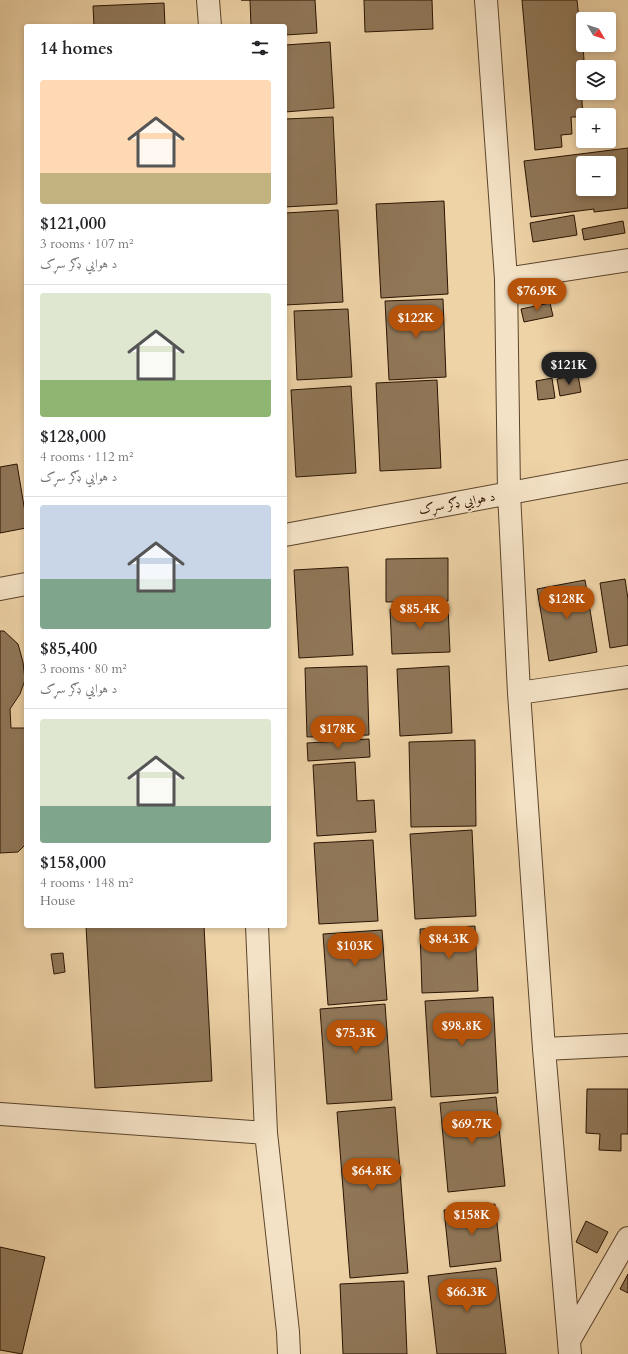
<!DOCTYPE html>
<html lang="en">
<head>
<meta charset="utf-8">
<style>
  :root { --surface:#fff; --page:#f6f6f6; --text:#202124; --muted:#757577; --line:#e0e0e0; --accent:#b45309 }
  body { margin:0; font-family:Cardo,Amiri,serif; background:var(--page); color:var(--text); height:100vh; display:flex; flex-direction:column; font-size:15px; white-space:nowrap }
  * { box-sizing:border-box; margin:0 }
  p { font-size:13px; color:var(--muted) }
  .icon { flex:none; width:22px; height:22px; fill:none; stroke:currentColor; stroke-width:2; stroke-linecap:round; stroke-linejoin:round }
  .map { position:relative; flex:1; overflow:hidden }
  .drawer { position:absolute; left:24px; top:24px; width:263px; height:904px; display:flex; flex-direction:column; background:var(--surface); border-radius:4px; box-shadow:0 2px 6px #0003 }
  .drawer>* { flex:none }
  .needle { width:26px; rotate:129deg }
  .buttons { position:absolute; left:576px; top:12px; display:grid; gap:8px }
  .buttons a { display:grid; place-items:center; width:40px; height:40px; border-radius:4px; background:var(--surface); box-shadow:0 2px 6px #0003; font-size:20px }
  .price { position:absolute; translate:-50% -34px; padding:0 9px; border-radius:14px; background:var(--accent); color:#fff; font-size:13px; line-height:26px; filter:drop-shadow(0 1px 2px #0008) }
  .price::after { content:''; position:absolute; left:50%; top:24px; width:12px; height:9px; margin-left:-6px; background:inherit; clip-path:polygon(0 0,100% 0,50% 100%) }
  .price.active { background:#222; color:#fff }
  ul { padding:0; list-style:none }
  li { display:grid; align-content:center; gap:8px; height:212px; padding:0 16px }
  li+li { border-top:1px solid var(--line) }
  li span { display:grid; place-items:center; height:124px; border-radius:4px; color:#555 }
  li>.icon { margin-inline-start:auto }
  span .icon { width:72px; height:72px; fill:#fffc; stroke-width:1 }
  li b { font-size:17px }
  h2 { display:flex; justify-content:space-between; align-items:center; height:48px; padding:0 16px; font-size:17px }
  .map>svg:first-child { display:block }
</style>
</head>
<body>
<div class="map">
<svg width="628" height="1354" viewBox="0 0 628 1354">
  <rect width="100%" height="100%" fill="#eed3a7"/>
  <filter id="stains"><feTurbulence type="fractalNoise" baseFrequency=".005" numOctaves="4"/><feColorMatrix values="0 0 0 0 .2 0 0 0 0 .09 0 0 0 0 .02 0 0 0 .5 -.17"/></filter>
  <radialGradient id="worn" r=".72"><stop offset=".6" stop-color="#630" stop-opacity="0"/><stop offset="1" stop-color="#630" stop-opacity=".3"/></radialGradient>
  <!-- building -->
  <path fill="#907758" stroke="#2a1402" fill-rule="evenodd" d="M241 0H315L317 33 285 35V26H251L250 0Z
    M364 0H432L433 29 365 32Z
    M522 0H577L579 19 581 18 584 60 579 61 583 115V117H571L572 134 561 135 562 147 535 150Z
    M164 3 165 26H94L93 6Z
    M330 42 334 108 285 112V45Z
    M333 117 337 204 285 207V119Z
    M628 148V208L594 212V209L531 217 524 161ZM583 163H609V189H583Z
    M444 201 448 294 381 298 376 204Z
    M338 210 343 302 285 305V213Z
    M574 215 577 235 533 242 530 223Z
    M623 221 625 233 584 240 582 229Z
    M443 299 446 377 389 380 385 301Z
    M550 303 553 316 524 322 521 309Z
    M348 309 352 377 297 380 294 311Z
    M578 375 581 392 560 396 557 379Z
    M552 378 555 398 538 400 536 381Z
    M437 380 441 468 380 471 376 383Z
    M351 386 356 473 296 477 291 390Z
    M17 464 26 518V528L0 533V467Z
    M448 558V601L386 602V559Z
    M348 567 353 655 299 658 294 570Z
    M625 579 628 599V645L610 648 600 583Z
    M585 580 597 652 549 661 537 589Z
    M448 606 450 652 392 654 390 609Z
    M0 631H4L18 644 23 662 25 680 20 694 10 709 11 728H25L26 751V844L18 852 0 853Z
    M367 666 369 735 307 737 305 668Z
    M449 666 452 733 400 736 397 669Z
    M369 739 370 757 308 761 307 743Z
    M475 740 476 826 411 827 409 742Z
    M355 762 357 801 374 800 376 832 317 836 313 765Z
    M472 830 476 916 415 919 410 834Z
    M373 840 378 921 319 924 314 843Z
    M86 926H204L212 1081 95 1088Z
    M475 926 478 991 422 993 420 929Z
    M382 930 387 1000 328 1005 323 934Z
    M63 953 65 972 54 974 51 954Z
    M493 997 498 1093 431 1097 425 1001Z
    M385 1004 392 1100 327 1104 320 1009Z
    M587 1089H628V1134H621V1151L599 1150 600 1134 586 1133Z
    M496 1097 505 1186 448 1192 440 1103Z
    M395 1107 408 1273 350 1278 337 1112Z
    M495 1204 501 1261 450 1267 444 1210Z
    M586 1221 608 1232 597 1253 576 1242Z
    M0 1247 45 1257 22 1354 0 1350Z
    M496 1268 506 1354H437L428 1276Z
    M628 1274V1293L620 1289Z
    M404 1281 407 1354H343L340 1284Z"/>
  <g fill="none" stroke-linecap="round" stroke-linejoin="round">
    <defs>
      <path id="minor" d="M208 0 210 26
        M486 0 506 279 509 493 519 693 544 1049 570 1354
        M506 279 628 260
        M285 535 628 471
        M0 589 26 584
        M519 693 628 677
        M257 926 266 1133 288 1332 289 1354
        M544 1049 628 1045
        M0 1114 266 1133
        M570 1339 628 1238"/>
    </defs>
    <!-- minor casing -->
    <use href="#minor" stroke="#5b442b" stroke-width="24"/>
    <!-- minor -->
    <use href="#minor" stroke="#f4e2c6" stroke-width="22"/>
  </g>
  <g text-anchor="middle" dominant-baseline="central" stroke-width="4" stroke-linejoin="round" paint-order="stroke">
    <!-- street labels -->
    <g font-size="13" fill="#2a1402" stroke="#f4e2c6">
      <text transform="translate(457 503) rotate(-10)">د هوايي ډګر سړک</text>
    </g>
  </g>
  <rect width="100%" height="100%" filter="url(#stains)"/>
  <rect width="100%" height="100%" fill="url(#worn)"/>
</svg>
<div class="buttons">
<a><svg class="needle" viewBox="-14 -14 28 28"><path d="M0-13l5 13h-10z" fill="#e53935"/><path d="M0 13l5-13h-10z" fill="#757577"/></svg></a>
<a><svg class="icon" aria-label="layers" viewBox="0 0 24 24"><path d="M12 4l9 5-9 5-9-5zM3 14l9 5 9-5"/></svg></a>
<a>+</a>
<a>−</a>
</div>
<b class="price" style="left:537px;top:312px">$76.9K</b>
<b class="price" style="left:416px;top:339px">$122K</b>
<b class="price active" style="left:569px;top:386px">$121K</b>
<b class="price" style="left:567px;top:620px">$128K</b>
<b class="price" style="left:420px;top:630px">$85.4K</b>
<b class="price" style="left:338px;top:750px">$178K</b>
<b class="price" style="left:449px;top:960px">$84.3K</b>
<b class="price" style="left:355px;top:967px">$103K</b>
<b class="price" style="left:462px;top:1047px">$98.8K</b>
<b class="price" style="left:356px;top:1054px">$75.3K</b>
<b class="price" style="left:472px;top:1145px">$69.7K</b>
<b class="price" style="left:372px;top:1192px">$64.8K</b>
<b class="price" style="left:472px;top:1236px">$158K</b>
<b class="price" style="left:467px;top:1313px">$66.3K</b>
<section class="drawer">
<h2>14 homes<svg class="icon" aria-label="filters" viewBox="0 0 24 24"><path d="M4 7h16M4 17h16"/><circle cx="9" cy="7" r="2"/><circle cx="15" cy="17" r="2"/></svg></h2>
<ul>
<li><span style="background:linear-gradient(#ffd9b3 75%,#c2b280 0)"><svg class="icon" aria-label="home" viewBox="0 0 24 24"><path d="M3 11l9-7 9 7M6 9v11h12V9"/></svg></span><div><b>$121,000</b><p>3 rooms · 107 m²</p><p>د هوايي ډګر سړک</p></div></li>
<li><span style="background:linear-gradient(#dfe7d0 70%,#8fb573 0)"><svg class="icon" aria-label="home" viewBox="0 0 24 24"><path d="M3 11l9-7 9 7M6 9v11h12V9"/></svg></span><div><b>$128,000</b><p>4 rooms · 112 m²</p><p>د هوايي ډګر سړک</p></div></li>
<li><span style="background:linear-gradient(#c9d6e8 60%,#7fa58c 0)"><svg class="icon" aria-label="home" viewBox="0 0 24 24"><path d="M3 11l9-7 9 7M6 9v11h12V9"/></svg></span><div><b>$85,400</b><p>3 rooms · 80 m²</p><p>د هوايي ډګر سړک</p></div></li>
<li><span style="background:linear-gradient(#dfe7d0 70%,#7fa58c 0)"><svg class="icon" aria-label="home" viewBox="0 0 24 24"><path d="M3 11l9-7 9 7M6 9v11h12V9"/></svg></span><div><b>$158,000</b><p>4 rooms · 148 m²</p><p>House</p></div></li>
</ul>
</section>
</div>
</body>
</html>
